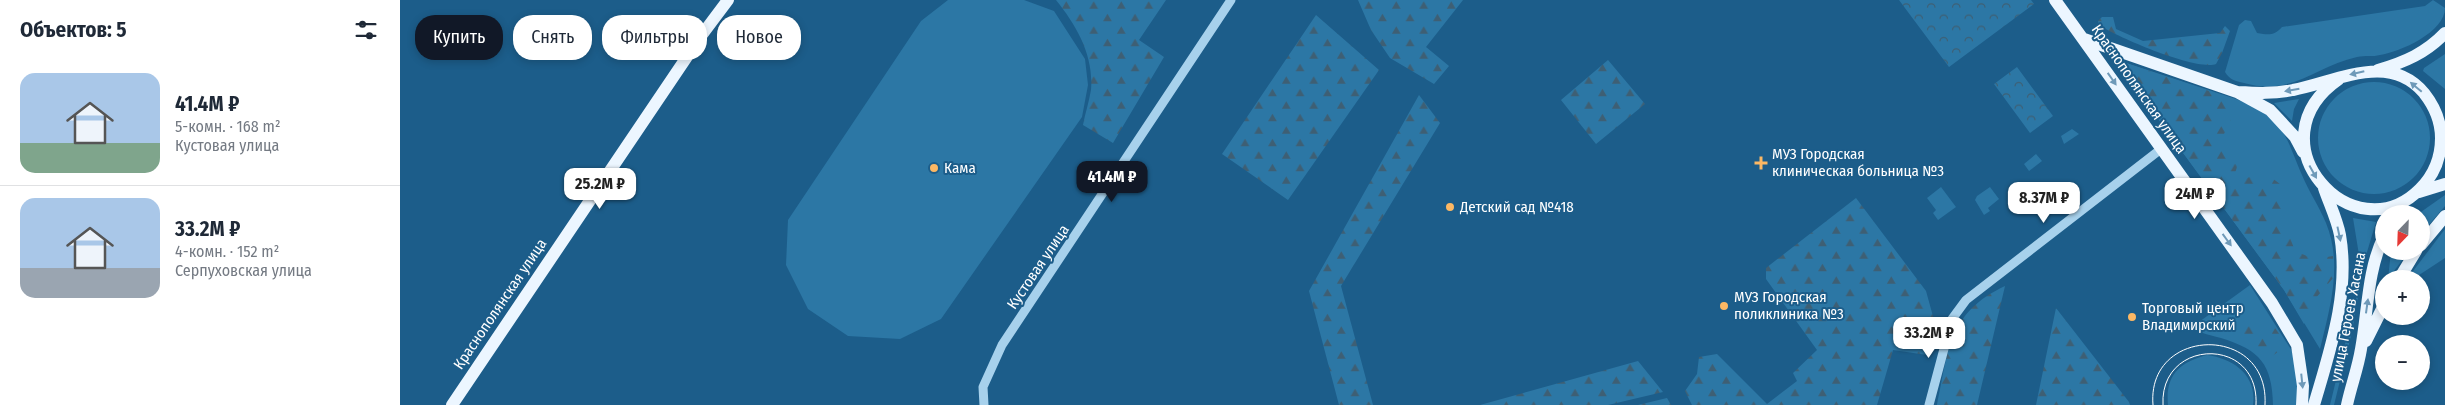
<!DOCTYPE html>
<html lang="ru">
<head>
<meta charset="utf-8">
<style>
  :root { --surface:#fff; --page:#f6f6f7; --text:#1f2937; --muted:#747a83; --line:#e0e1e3; --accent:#111827 }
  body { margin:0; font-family:"Fira Sans Condensed",sans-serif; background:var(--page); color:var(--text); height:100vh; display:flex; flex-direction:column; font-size:19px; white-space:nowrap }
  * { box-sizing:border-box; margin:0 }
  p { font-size:16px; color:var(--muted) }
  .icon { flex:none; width:28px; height:28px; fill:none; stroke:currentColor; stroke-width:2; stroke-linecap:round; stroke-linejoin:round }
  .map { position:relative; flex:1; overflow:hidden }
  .sheet { display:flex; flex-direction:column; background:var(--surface); width:400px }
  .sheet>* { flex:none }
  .hud { position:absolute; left:15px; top:15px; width:475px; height:45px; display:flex; gap:10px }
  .needle { width:32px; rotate:203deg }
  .buttons { position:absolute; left:1975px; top:205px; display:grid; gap:10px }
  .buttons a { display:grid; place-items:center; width:55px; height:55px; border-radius:50%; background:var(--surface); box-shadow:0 2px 8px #0003; font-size:25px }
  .price { position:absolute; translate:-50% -42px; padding:0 11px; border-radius:10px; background:#fff; color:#222; font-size:16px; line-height:32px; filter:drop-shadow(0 1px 2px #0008) }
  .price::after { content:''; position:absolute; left:50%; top:30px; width:15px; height:11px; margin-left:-8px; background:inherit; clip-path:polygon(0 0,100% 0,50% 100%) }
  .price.selected { background:var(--accent); color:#fff }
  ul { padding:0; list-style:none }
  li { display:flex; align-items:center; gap:15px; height:125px; padding:0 20px }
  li+li { border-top:1px solid var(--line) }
  li span { display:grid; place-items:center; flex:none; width:140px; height:100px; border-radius:15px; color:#555 }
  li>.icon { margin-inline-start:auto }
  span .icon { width:60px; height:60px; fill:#fffc; stroke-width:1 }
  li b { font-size:21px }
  h2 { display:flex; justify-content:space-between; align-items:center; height:60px; padding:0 20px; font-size:21px }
  .tag { padding:0 18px; border-radius:20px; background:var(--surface); box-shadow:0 2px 8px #0003; font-size:18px; line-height:45px }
  .tag.selected { background:var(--accent); color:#fff }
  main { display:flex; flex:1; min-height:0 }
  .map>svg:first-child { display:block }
</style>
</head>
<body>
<main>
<section class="sheet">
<h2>Объектов: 5<svg class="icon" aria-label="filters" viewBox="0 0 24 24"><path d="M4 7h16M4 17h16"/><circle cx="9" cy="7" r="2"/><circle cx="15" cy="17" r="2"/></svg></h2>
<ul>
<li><span style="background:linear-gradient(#a9c7e8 70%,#7fa58c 0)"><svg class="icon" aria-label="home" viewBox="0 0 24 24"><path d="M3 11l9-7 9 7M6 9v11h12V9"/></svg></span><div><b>41.4M ₽</b><p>5-комн. · 168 m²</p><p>Кустовая улица</p></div></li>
<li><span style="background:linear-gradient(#a9c7e8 70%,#9aa5b1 0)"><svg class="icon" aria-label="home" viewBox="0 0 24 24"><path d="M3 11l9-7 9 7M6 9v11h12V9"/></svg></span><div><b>33.2M ₽</b><p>4-комн. · 152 m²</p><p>Серпуховская улица</p></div></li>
</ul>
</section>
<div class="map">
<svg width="2045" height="405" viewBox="0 0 2045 405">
  <defs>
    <pattern id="forest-firs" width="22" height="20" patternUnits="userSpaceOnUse" patternTransform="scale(1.25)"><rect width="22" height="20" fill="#2c77a5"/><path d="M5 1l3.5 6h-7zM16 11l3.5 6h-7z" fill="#3e5f74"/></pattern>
    <pattern id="park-crowns" width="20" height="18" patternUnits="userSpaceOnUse" patternTransform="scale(1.25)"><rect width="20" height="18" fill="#2c77a5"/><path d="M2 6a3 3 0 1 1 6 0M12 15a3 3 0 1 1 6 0" fill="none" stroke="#3e5f74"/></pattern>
  </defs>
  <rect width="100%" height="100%" fill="#1c5d8a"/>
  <!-- green -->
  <path fill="#2c77a5" d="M548 0H624L654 11 685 59 688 85 682 117 541 319 500 339 448 336 408 309 386 265 388 220 521 21Z
    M2033 0 2045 8C2045 32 2000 52 1980 55 1973 57 1965 55 1957 57 1915 66 1892 97 1844 83 1835 81 1830 80 1825 72L1839 25 1845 20 1851 21 1857 33C1869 35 1874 36 1882 27L2025 6Z
    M2045 54V89L2023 71 2024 68Z
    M1714 59 1836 99C1885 119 1883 131 1902 175 1909 192 1919 206 1926 223 1943 264 1930 308 1920 349L1884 290Z
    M1918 138a56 56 0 1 1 112 0a56 56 0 1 1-112 0Z
    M1899 99 1894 109 1892 121 1874 103Z
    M1672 129 1679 134 1664 144 1661 136Z
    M1636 154 1642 161 1629 171 1624 164Z
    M1541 187 1556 207 1538 220 1533 213 1536 210 1527 198Z
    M1590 187 1599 199 1588 208 1590 211 1584 215 1575 200 1577 196Z
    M2045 195V206L2021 234V214H2018Z
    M1953 218 1976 222 1964 262 1952 332 1934 405H1930L1956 298 1959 255Z
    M2045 229V258L2013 279H2007Z
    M1991 251H2009L1988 279Z
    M1850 285 1892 351 1897 367V405H1873C1872 364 1860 350 1821 338 1810 335 1801 334 1792 327Z
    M1807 355C1834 359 1857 375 1853 405H1768C1765 375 1780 362 1807 355Z"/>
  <!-- forest -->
  <path fill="url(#forest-firs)" d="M656 0H766L739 40 764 57 713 143 683 125C685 114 689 102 691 90 694 56 677 26 656 0Z
    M958 0H1063L1026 47 1049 66 1034 84 990 58 971 30Z
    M916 15 979 70 888 200 822 154Z
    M1702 17H1713L1716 29 1743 41 1820 33 1825 26 1830 31 1822 53 1816 64C1796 71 1717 37 1699 25L1698 21Z
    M1714 59 1821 95 1831 120 1822 138 1839 161 1831 185C1860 174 1858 166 1885 188L1883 218 1895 251 1914 259 1933 256 1934 277 1915 299 1904 324 1884 290Z
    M1208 60 1245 104 1196 144 1161 100Z
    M1019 95 1040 123 941 286 973 405H939L909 291Z
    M1456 198 1526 291 1534 320 1527 355 1493 350 1477 405H1292L1285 391 1297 374 1299 357 1317 354 1367 404 1397 381 1393 373 1417 350 1366 279V268Z
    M1605 286 1577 405H1537C1549 349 1548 313 1605 286Z
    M1656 308 1729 402 1730 405H1636Z
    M1848 321 1873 325 1884 341 1882 349 1868 359 1862 351 1845 342 1834 328Z
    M1238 361 1263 392 1208 405H1080Z
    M1267 398 1271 405H1238Z"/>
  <!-- park -->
  <path fill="url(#park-crowns)" d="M1499 0H1631L1634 4 1549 67Z
    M1617 67 1653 116 1630 133 1594 84Z"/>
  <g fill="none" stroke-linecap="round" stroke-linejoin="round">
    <!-- minor -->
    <path stroke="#a7d1ec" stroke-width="9" d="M584 405 583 387 602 345 831 0
      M1529 405 1552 319 1566 300 1761 149"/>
    <!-- major -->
    <path stroke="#ecf6ff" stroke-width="12" d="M1655 0 1872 303 1897 345 1903 386 1902 405
      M1684 39 1837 92 1870 110 1895 137 1903 152
      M1978 70C2005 62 2026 53 2045 33
      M1837 92C1856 93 1874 94 1893 90 1936 82 1989 51 2024 93 2035 107 2041 121 2041 138 2041 158 2034 175 2020 189 1953 256 1849 141 1939 79
      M2019 192 2045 184
      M2021 245 2045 216
      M1999 279 2016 251
      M1966 341 1984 305
      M52 405 301 36 328 0
      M1914 405C1930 350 1950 293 1940 235 1937 219 1929 203 1924 188
      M1947 405C1951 386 1958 368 1961 349 1968 312 1967 271 1984 236"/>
    <!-- tram -->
    <path stroke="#fff" stroke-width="1" d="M1753 405C1746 326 1870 323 1865 405
      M1763 405C1759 338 1860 335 1856 405"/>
  </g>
  <!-- one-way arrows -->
  <defs><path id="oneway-solid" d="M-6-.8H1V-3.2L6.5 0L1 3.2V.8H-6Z" transform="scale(1.25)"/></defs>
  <g fill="#6f9ab9">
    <use href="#oneway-solid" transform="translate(1957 73) rotate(167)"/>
    <use href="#oneway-solid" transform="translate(1712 79) rotate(55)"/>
    <use href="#oneway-solid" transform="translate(2016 87) rotate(-140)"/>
    <use href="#oneway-solid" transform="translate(1892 90) rotate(170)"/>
    <use href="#oneway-solid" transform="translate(1913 172) rotate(61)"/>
    <use href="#oneway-solid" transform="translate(1939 234) rotate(78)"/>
    <use href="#oneway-solid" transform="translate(1827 240) rotate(54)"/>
    <use href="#oneway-solid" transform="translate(1967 306) rotate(-82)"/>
    <use href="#oneway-solid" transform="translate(1902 381) rotate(84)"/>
  </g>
  <!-- markers -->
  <g fill="#fcb864" stroke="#1c5d8a" stroke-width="2">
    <path d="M1358.5 155.5h5v5h5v5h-5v5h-5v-5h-5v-5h5z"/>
    <circle cx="534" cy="168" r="5"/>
    <circle cx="1050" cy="207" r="5"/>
    <circle cx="1324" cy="306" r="5"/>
    <circle cx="1732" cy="317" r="5"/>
  </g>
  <g text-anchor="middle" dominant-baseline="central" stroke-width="4" stroke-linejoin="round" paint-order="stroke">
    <!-- street labels -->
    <g font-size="15" fill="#fff" stroke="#1c5d8a">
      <text transform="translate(1739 89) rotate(55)">Краснополянская улица</text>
      <text transform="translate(638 267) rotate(-56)">Кустовая улица</text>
      <text transform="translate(100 304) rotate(-56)">Краснополянская улица</text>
      <text transform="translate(1948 317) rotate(-79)">улица Героев Хасана</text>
    </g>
    <!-- poi labels -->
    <g font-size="15" fill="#fff" stroke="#1c5d8a" text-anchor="start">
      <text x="1372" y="154">МУЗ Городская<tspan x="1372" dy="17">клиническая больница №3</tspan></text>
      <text x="544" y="168">Кама</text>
      <text x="1060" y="207">Детский сад №418</text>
      <text x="1334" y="297">МУЗ Городская<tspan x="1334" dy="17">поликлиника №3</tspan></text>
      <text x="1742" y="308">Торговый центр<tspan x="1742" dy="17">Владимирский</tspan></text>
    </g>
  </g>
</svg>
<div class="buttons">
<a><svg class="needle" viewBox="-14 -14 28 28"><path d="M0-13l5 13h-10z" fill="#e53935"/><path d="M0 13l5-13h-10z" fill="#747a83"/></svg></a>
<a>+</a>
<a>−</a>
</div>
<b class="price selected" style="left:712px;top:203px">41.4M ₽</b>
<b class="price" style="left:200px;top:210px">25.2M ₽</b>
<b class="price" style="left:1795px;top:220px">24M ₽</b>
<b class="price" style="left:1644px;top:224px">8.37M ₽</b>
<b class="price" style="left:1529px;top:359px">33.2M ₽</b>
<div class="hud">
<a class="tag selected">Купить</a>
<a class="tag">Снять</a>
<a class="tag">Фильтры</a>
<a class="tag">Новое</a>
</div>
</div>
</main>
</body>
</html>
